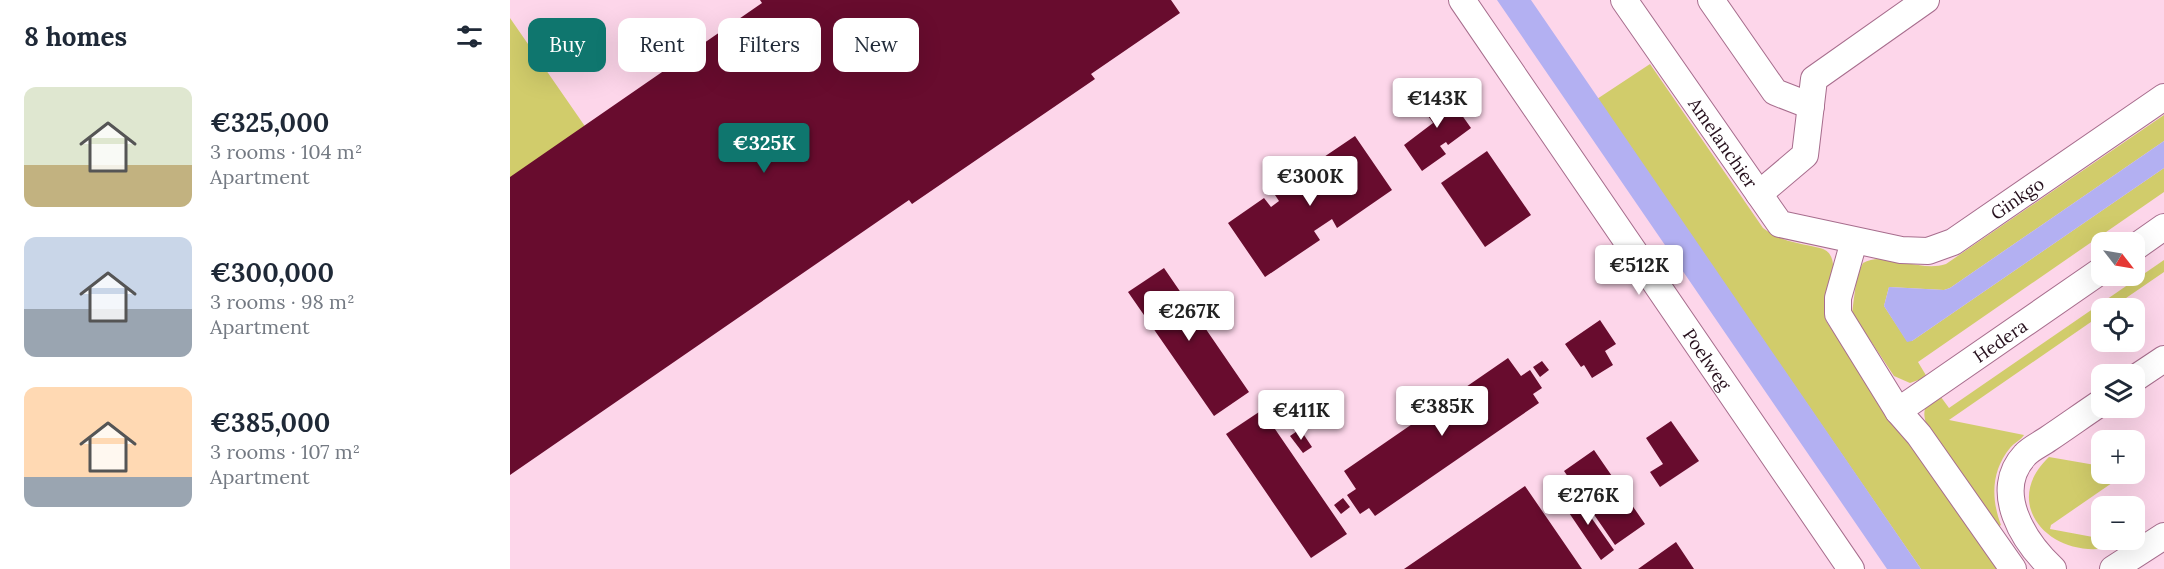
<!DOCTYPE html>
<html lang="en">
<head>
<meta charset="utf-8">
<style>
  :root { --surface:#fff; --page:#f2f2f3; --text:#1f2937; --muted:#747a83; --accent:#0f766e }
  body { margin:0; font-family:Lora,serif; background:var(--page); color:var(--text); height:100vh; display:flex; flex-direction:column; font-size:22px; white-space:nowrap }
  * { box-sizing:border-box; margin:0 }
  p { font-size:20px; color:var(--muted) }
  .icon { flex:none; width:33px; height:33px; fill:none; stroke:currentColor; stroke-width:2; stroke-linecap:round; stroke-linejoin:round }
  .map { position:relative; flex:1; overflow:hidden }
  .side { display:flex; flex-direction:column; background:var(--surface); width:510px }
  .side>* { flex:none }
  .hud { position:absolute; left:18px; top:18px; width:570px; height:54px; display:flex; gap:12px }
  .needle { width:39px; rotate:121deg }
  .tools { position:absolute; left:1581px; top:232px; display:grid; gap:12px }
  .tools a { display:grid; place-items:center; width:54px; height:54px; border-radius:12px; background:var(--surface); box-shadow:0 6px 24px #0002; font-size:30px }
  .price { position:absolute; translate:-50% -51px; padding:0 14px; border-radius:6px; background:#fff; color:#222; font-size:20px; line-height:39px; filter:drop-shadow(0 2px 3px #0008) }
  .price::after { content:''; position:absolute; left:50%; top:36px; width:18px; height:14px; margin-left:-9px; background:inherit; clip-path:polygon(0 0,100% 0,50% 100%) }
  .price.selected { background:var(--accent); color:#fff }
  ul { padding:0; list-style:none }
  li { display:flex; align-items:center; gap:18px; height:150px; padding:0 24px }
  li span { display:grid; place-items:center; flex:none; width:168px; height:120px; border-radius:12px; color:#555 }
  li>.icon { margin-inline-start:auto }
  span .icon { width:72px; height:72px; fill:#fffc; stroke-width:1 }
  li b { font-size:26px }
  h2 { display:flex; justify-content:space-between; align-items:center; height:72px; padding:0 24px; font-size:26px }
  .tag { padding:0 21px; border-radius:12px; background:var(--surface); box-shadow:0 6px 24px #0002; font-size:21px; line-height:54px }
  .tag.selected { background:var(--accent); color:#fff }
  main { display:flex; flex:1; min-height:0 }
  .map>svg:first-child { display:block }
</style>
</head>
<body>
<main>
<section class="side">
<h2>8 homes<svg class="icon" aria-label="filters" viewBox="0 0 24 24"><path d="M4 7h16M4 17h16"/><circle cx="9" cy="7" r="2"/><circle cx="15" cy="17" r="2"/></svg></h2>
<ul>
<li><span style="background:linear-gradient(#dfe7d0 65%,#c2b280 0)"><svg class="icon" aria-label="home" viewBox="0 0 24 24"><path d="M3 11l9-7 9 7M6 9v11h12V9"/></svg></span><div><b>€325,000</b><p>3 rooms · 104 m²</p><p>Apartment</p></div></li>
<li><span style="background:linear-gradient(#c9d6e8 60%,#9aa5b1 0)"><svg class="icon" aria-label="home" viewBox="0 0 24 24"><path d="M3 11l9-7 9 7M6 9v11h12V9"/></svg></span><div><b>€300,000</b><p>3 rooms · 98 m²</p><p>Apartment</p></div></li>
<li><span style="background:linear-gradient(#ffd9b3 75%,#9aa5b1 0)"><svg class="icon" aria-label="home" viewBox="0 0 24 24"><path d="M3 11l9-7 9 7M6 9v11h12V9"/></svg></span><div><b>€385,000</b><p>3 rooms · 107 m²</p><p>Apartment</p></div></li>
</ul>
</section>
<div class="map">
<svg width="1654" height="569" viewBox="0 0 1654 569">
  <rect width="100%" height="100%" fill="#fdd6ea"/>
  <!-- green -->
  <path fill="#d1cc6b" d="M0 18 81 135 0 191Z
    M1140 64 1253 228C1271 242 1289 243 1310 248 1338 255 1312 301 1316 321L1487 569H1411L1087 99Z
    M1654 115V141L1440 288 1434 290 1379 287 1374 306 1397 341H1402L1654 168V192L1408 362 1417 377 1400 383 1384 376 1342 313 1347 275 1353 263C1374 250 1409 273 1436 264Z
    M1654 260V272L1600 309H1592L1591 315 1439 420 1514 435C1511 440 1504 443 1500 448 1481 471 1481 499 1491 525L1488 527 1416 423C1411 408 1418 402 1428 393L1439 408Z
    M1539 457 1591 466 1592 474H1615L1541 525 1540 529 1615 543C1550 569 1485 508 1539 457Z"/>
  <!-- water -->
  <path fill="#b3b0f2" d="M987 0H1021L1411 569H1377Z
    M1654 141V168L1402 341 1397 342 1374 306 1379 287 1434 290 1440 288Z"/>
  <!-- building -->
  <path fill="#680c2e" d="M250 0H661L670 13 581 74 585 79 402 204 399 200 0 475V177L252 3Z
    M932 87 961 128 938 145 936 142 930 146 936 154 912 171 894 145 923 123 909 103Z
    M845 136 882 190 827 228 822 219 804 231 810 240 755 277 718 223 754 198 761 207 769 201 763 192 799 167 806 176 814 170 808 161Z
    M977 151 1021 215 975 247 931 183Z
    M654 268 739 392 704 416 618 292Z
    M1090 320 1106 344 1095 351 1103 365 1082 378 1074 365 1071 367 1055 344Z
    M998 358 1011 376 1020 370 1032 388 1023 394 1029 403 865 516 859 508 850 514 837 495 846 489 834 471Z
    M1032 361 1039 370 1030 377 1023 367Z
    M765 392 777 410 768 417 755 399Z
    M752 410 837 534 801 558 716 434Z
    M1161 421 1189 461 1150 487 1140 472 1153 464 1136 438Z
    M790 429 802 447 793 453 780 436Z
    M1084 450 1135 524 1105 545 1054 471Z
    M1015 486 1072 569H894Z
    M1064 493 1104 550 1091 560 1051 501Z
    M833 498 840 507 831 514 824 505Z
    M1166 542 1184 569H1128Z"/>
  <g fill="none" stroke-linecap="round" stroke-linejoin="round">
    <defs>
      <g id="minor">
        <path id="s1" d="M952 0 1341 569"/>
        <path id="s2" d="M1114 0 1270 224 1391 250 1418 251 1443 242 1654 97"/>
        <path d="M1201 0 1265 92 1301 106"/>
        <path d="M1249 194 1295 155 1304 79 1416 0"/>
        <path d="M1344 241 1328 298V314L1388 411 1409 435 1503 569"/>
        <path d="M1624 248 1654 227"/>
        <path d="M1624 379 1654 359"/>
        <path id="s3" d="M1388 411 1592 270"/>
        <path d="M1543 569C1514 542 1481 491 1515 455 1520 449 1531 444 1538 439 1556 427 1574 414 1592 402"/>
        <path d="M1603 569 1654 536"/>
      </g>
    </defs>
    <!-- minor casing -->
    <use href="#minor" stroke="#a76d8d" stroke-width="28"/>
    <!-- minor -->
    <use href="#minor" stroke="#fff" stroke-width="26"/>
  </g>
  <g text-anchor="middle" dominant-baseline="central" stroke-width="6" stroke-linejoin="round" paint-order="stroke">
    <!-- street labels -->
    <g font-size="18" fill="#26101d" stroke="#fdd6ea">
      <text stroke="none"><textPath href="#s2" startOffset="174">Amelanchier</textPath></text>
      <text stroke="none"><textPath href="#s2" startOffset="528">Ginkgo</textPath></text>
      <text stroke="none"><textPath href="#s3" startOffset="124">Hedera</textPath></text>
      <text stroke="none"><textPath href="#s1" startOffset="435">Poelweg</textPath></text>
    </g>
  </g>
</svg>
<div class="tools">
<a><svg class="needle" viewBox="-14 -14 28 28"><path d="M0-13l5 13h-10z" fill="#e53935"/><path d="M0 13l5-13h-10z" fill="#747a83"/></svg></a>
<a><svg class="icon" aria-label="locate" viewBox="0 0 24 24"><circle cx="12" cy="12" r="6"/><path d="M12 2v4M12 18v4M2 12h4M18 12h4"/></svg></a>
<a><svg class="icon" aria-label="layers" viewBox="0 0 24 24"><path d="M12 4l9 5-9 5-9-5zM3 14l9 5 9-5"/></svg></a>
<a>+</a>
<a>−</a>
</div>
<b class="price" style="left:927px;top:129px">€143K</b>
<b class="price selected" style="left:254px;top:174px">€325K</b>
<b class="price" style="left:800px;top:207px">€300K</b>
<b class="price" style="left:1129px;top:296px">€512K</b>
<b class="price" style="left:679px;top:342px">€267K</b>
<b class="price" style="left:932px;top:437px">€385K</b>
<b class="price" style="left:791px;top:441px">€411K</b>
<b class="price" style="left:1078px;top:526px">€276K</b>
<div class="hud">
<a class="tag selected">Buy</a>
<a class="tag">Rent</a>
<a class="tag">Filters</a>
<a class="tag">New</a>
</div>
</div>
</main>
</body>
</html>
